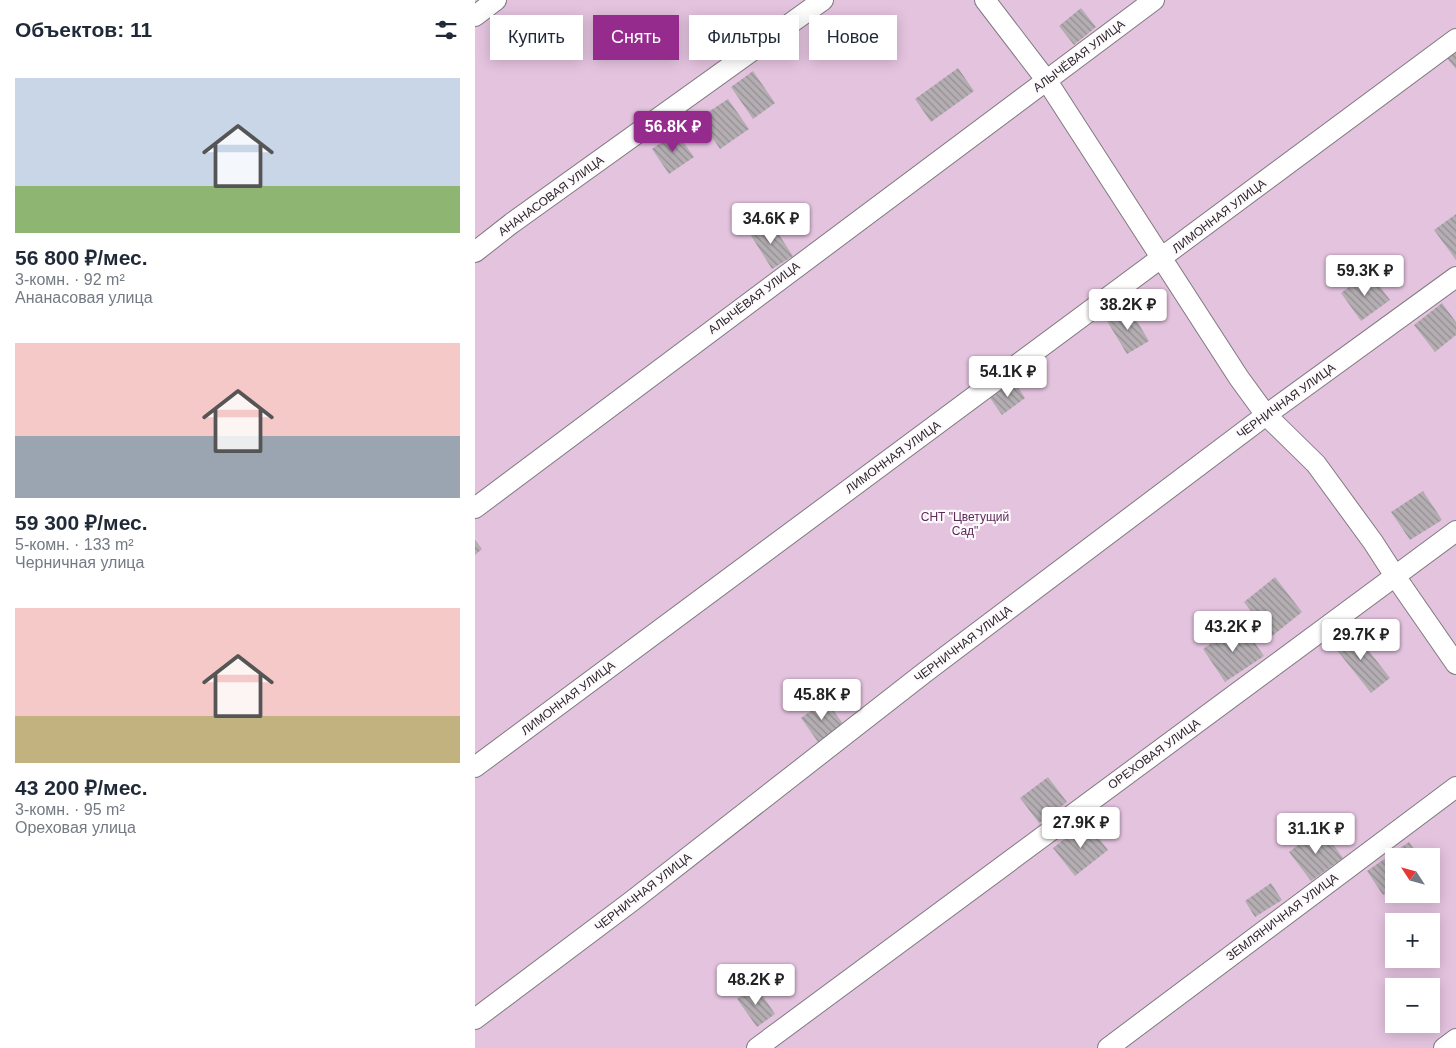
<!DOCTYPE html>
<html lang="ru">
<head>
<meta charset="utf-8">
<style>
  :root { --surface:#fff; --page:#f2f2f3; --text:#1f2937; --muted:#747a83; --accent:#962b8e }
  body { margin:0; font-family:Helvetica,sans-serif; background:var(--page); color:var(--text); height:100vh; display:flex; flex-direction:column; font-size:19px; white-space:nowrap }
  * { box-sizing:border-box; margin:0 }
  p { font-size:16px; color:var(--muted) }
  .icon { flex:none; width:28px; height:28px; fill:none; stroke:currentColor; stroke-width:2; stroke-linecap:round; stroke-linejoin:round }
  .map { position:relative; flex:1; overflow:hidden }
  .sheet { display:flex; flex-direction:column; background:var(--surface); width:475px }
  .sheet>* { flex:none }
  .guide { position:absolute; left:15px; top:15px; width:475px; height:45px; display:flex; gap:10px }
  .needle { width:32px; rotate:306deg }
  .tools { position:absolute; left:910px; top:848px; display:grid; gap:10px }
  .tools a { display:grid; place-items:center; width:55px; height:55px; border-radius:0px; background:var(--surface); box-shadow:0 2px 12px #0003; font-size:25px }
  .price { position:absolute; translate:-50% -42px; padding:0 11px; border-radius:5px; background:#fff; color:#222; font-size:16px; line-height:32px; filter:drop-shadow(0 1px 2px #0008) }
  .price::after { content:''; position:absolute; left:50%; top:30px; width:15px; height:11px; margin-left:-8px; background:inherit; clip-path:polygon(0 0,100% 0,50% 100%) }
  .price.current { background:var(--accent); color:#fff }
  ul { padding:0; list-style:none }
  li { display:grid; align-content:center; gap:10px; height:265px; padding:0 15px }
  li span { display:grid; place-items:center; height:155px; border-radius:0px; color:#555 }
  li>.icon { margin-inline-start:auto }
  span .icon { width:90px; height:90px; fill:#fffc; stroke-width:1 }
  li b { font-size:21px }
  h2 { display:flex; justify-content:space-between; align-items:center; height:60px; padding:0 15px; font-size:21px }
  .chip { padding:0 18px; border-radius:0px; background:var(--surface); box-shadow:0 2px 12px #0003; font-size:18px; line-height:45px }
  .chip.current { background:var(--accent); color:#fff }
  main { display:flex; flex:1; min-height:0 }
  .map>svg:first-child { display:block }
</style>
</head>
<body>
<main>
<section class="sheet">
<h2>Объектов: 11<svg class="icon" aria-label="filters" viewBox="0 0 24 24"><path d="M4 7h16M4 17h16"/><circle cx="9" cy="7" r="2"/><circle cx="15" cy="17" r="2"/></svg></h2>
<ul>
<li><span style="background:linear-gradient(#c9d6e8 70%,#8fb573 0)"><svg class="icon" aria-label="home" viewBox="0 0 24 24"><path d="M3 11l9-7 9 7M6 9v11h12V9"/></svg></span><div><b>56 800 ₽/мес.</b><p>3-комн. · 92 m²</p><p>Ананасовая улица</p></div></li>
<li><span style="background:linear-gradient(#f6c9c9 60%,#9aa5b1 0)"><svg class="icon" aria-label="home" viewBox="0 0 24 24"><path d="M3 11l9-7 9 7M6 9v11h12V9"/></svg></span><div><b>59 300 ₽/мес.</b><p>5-комн. · 133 m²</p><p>Черничная улица</p></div></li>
<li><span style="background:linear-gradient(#f6c9c9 70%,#c2b280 0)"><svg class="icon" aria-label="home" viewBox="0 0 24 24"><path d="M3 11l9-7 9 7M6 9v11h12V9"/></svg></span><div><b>43 200 ₽/мес.</b><p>3-комн. · 95 m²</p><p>Ореховая улица</p></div></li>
</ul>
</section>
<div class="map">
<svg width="981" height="1048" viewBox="0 0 981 1048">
  <defs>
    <pattern id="building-back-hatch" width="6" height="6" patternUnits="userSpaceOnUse" patternTransform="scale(1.25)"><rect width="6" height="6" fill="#b4aeb3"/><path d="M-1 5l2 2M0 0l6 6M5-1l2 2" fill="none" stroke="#938e92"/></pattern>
  </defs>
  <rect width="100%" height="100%" fill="#f2ebf1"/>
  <!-- green -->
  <path fill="#e4c3df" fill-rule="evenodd" d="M0 0H981V1048H0ZM919 856H956V894H919ZM919 921H956V959H919ZM919 986H956V1024H919Z"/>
  <!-- building -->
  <path fill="url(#building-back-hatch)" d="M606 8 621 27 599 45 584 26Z
    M981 50V69L972 58Z
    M483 68 499 91 456 122 440 99Z
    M278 71 300 103 278 119 256 87Z
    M253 99 274 129 245 149 224 118Z
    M201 132 219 157 194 174 177 149Z
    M981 214V260L959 230Z
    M295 221 318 256 297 269 275 234Z
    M894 272 915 300 886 321 866 293Z
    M967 303 981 322V335L960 352 939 325Z
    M654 308 674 341 652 354 632 321Z
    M539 381 550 398 527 415 515 398Z
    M948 491 967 520 935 540 916 512Z
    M0 540 7 549 0 555Z
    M800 577 827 612 796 637 769 602Z
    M766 623 789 656 750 682 728 649Z
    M876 628 915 678 896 693 857 644Z
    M351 700 368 724 343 742 326 718Z
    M573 777 592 802 564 823 545 798Z
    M611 822 633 850 600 876 578 848Z
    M846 828 868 858 836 881 814 852Z
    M934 842 944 856H919V888L908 895 892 871Z
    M796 883 807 900 780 917 770 901Z
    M281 986 300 1014 282 1027 262 999Z"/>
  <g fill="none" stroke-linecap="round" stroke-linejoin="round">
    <defs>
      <path id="minor" d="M510 0 572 81 764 378 791 415 841 464 898 542 920 576 981 664
        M0 16 21 0
        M0 252 37 223 348 0
        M0 508 679 0
        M0 767 981 39
        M0 1019 157 901 449 673 791 415 981 277
        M282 1048 981 531
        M633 1048 981 787
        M969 1048 981 1039"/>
    </defs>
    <!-- minor casing -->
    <use href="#minor" stroke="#807a7f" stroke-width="22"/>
    <!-- minor -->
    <use href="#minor" stroke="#fff" stroke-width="20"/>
  </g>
  <g text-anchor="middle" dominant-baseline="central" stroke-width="4.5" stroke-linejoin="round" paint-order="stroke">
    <!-- street labels -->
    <g font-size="12" fill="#2b282a" stroke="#fef9fd">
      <text transform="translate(604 56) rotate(-37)">АЛЫЧЁВАЯ УЛИЦА</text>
      <text transform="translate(76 196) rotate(-36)">АНАНАСОВАЯ УЛИЦА</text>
      <text transform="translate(744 216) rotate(-37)">ЛИМОННАЯ УЛИЦА</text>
      <text transform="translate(279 298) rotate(-37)">АЛЫЧЁВАЯ УЛИЦА</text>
      <text transform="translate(811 401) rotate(-36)">ЧЕРНИЧНАЯ УЛИЦА</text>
      <text transform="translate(418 457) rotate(-36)">ЛИМОННАЯ УЛИЦА</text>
      <text transform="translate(488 644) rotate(-37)">ЧЕРНИЧНАЯ УЛИЦА</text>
      <text transform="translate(93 698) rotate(-37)">ЛИМОННАЯ УЛИЦА</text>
      <text transform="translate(679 754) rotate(-36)">ОРЕХОВАЯ УЛИЦА</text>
      <text transform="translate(168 892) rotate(-38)">ЧЕРНИЧНАЯ УЛИЦА</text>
      <text transform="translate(807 917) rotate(-37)">ЗЕМЛЯНИЧНАЯ УЛИЦА</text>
    </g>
    <!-- park labels -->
    <g font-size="12" fill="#5d2a58" stroke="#fef9fd">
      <text x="490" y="517">СНТ "Цветущий<tspan x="490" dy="14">Сад"</tspan></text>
    </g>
  </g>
</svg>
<div class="tools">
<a><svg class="needle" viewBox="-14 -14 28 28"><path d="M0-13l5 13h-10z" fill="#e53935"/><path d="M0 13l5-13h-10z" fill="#747a83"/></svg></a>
<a>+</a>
<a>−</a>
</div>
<b class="price current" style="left:198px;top:153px">56.8K ₽</b>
<b class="price" style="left:296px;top:245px">34.6K ₽</b>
<b class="price" style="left:890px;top:297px">59.3K ₽</b>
<b class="price" style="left:653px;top:331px">38.2K ₽</b>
<b class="price" style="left:533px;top:398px">54.1K ₽</b>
<b class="price" style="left:758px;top:653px">43.2K ₽</b>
<b class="price" style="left:886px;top:661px">29.7K ₽</b>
<b class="price" style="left:347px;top:721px">45.8K ₽</b>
<b class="price" style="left:606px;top:849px">27.9K ₽</b>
<b class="price" style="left:841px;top:855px">31.1K ₽</b>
<b class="price" style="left:281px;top:1006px">48.2K ₽</b>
<div class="guide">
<a class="chip">Купить</a>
<a class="chip current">Снять</a>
<a class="chip">Фильтры</a>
<a class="chip">Новое</a>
</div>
</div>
</main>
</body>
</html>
